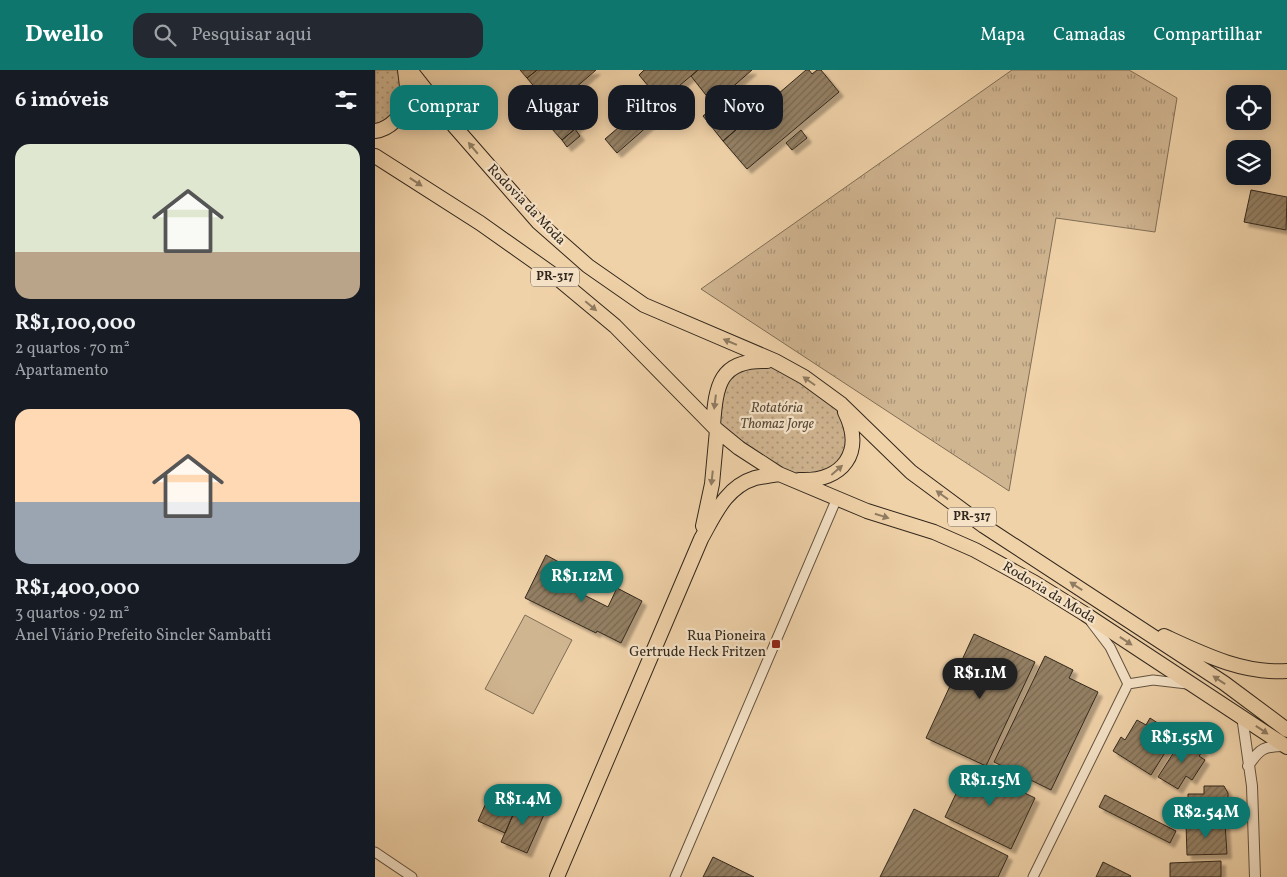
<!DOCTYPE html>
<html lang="pt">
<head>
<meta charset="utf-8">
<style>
  :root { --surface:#171b24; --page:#242831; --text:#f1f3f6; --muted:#9ea1a6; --accent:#0f766e }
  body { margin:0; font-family:Vollkorn,serif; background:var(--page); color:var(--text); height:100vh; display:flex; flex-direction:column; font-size:19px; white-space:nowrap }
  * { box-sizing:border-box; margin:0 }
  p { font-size:16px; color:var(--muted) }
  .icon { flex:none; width:28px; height:28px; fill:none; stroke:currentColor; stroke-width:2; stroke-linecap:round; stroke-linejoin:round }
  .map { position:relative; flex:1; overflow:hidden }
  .drawer { display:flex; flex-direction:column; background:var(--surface); width:375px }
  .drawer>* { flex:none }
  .hud { position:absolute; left:15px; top:15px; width:475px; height:45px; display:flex; gap:10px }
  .tools { position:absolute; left:851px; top:15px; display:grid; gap:10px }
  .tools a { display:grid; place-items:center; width:45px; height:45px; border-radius:10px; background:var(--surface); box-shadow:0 2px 12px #0003; font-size:25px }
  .price { position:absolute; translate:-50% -42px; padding:0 11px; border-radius:18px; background:var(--accent); color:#fff; font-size:16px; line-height:32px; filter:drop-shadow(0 1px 2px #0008) }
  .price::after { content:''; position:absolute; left:50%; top:30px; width:15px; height:11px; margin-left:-8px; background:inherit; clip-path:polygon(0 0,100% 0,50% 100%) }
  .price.selected { background:#222; color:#fff }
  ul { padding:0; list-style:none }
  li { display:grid; align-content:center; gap:10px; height:265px; padding:0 15px }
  li span { display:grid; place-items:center; height:155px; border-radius:15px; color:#555 }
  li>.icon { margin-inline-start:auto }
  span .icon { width:90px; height:90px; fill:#fffc; stroke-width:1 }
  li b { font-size:21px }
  h2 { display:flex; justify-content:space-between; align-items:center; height:60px; padding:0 15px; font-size:21px }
  .tag { padding:0 18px; border-radius:15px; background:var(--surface); box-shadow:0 2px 12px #0003; font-size:18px; line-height:45px }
  .tag.selected { background:var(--accent); color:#fff }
  header { display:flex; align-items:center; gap:30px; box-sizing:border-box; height:70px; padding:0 25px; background:var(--accent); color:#fff }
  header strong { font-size:24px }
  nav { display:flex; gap:28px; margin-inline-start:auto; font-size:18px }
  .search { width:350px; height:45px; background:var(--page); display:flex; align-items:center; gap:12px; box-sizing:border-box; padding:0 18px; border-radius:15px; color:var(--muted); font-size:19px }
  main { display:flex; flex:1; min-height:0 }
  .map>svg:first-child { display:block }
</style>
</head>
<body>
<header>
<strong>Dwello</strong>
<div class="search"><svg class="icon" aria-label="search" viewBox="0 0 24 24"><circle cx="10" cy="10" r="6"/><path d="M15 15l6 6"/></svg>Pesquisar aqui</div>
<nav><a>Mapa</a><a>Camadas</a><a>Compartilhar</a></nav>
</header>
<main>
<section class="drawer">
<h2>6 imóveis<svg class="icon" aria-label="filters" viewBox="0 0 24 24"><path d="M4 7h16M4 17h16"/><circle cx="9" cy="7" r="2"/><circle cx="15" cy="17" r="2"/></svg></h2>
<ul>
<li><span style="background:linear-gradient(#dfe7d0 70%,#b9a48a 0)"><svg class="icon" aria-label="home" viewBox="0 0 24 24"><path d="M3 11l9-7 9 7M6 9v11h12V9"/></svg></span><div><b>R$1,100,000</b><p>2 quartos · 70 m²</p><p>Apartamento</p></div></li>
<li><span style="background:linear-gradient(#ffd9b3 60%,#9aa5b1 0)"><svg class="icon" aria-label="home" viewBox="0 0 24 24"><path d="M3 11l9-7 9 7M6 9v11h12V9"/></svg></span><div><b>R$1,400,000</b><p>3 quartos · 92 m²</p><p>Anel Viário Prefeito Sincler Sambatti</p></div></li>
</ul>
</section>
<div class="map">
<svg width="912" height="807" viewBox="0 0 912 807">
  <defs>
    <pattern id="grass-tufts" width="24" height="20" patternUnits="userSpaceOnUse" patternTransform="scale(1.25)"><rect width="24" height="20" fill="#d0b591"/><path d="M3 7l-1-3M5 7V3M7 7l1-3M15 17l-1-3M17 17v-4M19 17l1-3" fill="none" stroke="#a99376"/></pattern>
    <pattern id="park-dots" width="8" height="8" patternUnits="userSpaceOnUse" patternTransform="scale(1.25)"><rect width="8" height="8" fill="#d0b591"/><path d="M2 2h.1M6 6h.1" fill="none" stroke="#a99376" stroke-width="1.8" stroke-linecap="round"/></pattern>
    <pattern id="building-hatch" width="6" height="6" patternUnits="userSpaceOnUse" patternTransform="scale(1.25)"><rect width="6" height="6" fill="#948065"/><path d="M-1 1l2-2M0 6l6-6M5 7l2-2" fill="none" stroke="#796952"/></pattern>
    <filter id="shadow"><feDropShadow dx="4.5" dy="4.5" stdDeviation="1" flood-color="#0004"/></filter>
  </defs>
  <rect width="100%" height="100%" fill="#f0d2a9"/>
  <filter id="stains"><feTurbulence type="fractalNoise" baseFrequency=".004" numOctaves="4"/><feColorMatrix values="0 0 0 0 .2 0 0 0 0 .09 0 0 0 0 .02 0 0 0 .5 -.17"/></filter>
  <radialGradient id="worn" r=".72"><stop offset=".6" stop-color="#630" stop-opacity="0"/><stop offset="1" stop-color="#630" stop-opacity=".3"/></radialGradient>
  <!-- grass -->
  <path fill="url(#grass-tufts)" stroke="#806e56" d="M637 0H754L802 28 780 162 681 148 634 421 326 219Z"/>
  <!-- park -->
  <path fill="url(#park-dots)" stroke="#806e56" d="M0 0H30L31 32 0 61Z
    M376 290 429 307 476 354 467 397 416 409 342 360V321Z"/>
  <!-- pitch -->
  <path fill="#d0b591" stroke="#806e56" d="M150 545 197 570 158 644 110 619Z"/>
  <!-- building -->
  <path fill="url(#building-hatch)" stroke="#31271c" filter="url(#shadow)" d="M145 0H162L152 8Z
    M162 0H221L177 38 152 8Z
    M269 0H323L286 31 264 5Z
    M323 0H377L338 34 316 6Z
    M431 0H434L437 4 442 0H446L464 22 372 99 348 71Z
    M363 16 384 40 348 71 328 46Z
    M271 34 282 48 242 83 230 69Z
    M198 39 209 51 187 70 176 58Z
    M200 59 205 66 192 77 187 70Z
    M426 60 432 68 417 80 411 73Z
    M876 120 912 127 911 160 869 152Z
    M171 485 193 497 185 513 233 537 242 518 267 531 246 573 222 561 221 563 150 528Z
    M599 564 660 592 611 696 551 668Z
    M670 586 698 600 694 608 723 622 676 720 619 692Z
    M775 648 801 665 776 705 738 681 746 667 750 670 762 650 771 655Z
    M808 668 828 681 824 686 830 690 817 710 811 706 803 719 783 707Z
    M594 696 660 728 636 779 570 747Z
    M829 716H849L853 723V745L813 746V724H829Z
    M730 725 801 761 795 773 724 737Z
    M114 726 141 738 130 763 103 751Z
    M145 729 171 740 152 783 126 772Z
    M539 739 633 786 623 807H505Z
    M850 753 852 784 812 785 811 754Z
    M338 787 379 807H328Z
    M846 791V807H795V793Z
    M728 792 756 806 755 807H721Z"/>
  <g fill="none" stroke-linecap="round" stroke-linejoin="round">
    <defs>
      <path id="minor" d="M753 614 778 610 812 614
        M0 782 37 807
        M300 807 462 428
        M658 807 753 614 735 577 716 552"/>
      <path id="tertiary" d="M867 646 877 716 880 807
        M873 696C885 678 889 676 911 676"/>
      <path id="trunk" d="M35 0 80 57 163 152 213 196 269 235 400 291 429 307 466 334 536 402 609 456 849 613 912 660
        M0 61C15 59 27 46 31 32 34 22 31 10 30 0
        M0 86 105 153 180 206 240 256 342 360 364 378 404 404 492 441 559 462 600 480 660 513 710 544 912 677
        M338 355C341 316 344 289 392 291
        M424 410C468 412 490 382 470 342
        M328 456 337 414 342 360
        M789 566C828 584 868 604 912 601
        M182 807 326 469C340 444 351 417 380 408 387 406 396 406 404 404"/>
    </defs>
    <!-- minor casing -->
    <use href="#minor" stroke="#61523f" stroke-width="11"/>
    <!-- tertiary casing -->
    <use href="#tertiary" stroke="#61523f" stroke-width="12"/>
    <!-- trunk casing -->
    <use href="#trunk" stroke="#31271c" stroke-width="16"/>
    <!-- minor -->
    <use href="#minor" stroke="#f5e2c7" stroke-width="9"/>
    <!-- tertiary -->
    <use href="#tertiary" stroke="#f5e2c7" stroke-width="10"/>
    <!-- trunk -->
    <use href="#trunk" stroke="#f0d2a9" stroke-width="14"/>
  </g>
  <!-- one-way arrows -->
  <defs><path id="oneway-solid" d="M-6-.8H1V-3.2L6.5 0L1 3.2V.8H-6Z" transform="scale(1.25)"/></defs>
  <g fill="#907c62">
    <use href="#oneway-solid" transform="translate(98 78) rotate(-130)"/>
    <use href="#oneway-solid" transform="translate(41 112) rotate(33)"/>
    <use href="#oneway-solid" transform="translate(216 236) rotate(40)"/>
    <use href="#oneway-solid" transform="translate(355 272) rotate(-157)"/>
    <use href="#oneway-solid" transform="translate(434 311) rotate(-145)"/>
    <use href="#oneway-solid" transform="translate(340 332) rotate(97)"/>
    <use href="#oneway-solid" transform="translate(462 400) rotate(-41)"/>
    <use href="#oneway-solid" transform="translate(337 408) rotate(96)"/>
    <use href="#oneway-solid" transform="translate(567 425) rotate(-144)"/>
    <use href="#oneway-solid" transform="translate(507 446) rotate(18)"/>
    <use href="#oneway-solid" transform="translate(701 516) rotate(-147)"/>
    <use href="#oneway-solid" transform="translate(751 571) rotate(34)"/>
    <use href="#oneway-solid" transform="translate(844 610) rotate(-146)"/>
    <use href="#oneway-solid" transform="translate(887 660) rotate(34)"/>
  </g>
  <!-- markers -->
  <rect fill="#8f2418" stroke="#f5e2c7" stroke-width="2" x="396" y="569" width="10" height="10" rx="2.5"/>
  <g text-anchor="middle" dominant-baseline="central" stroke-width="4.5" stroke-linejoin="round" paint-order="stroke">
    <!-- shield labels -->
    <g fill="#f5e2c7" stroke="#6c5f4f" stroke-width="1">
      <rect x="156" y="197.5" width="48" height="19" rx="4"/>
      <rect x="573" y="437.5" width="48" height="19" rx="4"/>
    </g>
    <g font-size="12" font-weight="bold" fill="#31271c">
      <text x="180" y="207">PR-317</text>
      <text x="597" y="447">PR-317</text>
    </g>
    <!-- street labels -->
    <g font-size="14" fill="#31271c" stroke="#f5e2c7">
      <text transform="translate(151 135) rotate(46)">Rodovia da Moda</text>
      <text transform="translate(674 523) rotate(31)">Rodovia da Moda</text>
    </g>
    <!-- park labels -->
    <g font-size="14" font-style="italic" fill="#594a39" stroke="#f5e2c7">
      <text x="402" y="338">Rotatória<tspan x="402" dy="16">Thomaz Jorge</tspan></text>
    </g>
    <!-- poi labels -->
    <g font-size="14" fill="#31271c" stroke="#f5e2c7" text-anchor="end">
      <text x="391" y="566">Rua Pioneira<tspan x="391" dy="16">Gertrude Heck Fritzen</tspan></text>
    </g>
  </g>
  <rect width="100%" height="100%" filter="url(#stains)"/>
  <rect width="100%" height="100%" fill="url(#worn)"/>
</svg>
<div class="tools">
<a><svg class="icon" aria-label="locate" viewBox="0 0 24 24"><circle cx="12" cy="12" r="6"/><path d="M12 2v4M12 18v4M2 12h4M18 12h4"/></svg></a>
<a><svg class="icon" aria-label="layers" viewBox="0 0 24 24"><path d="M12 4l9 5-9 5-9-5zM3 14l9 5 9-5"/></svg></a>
</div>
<b class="price" style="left:207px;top:533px">R$1.12M</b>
<b class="price selected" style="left:605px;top:630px">R$1.1M</b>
<b class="price" style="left:807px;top:694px">R$1.55M</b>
<b class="price" style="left:615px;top:737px">R$1.15M</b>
<b class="price" style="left:148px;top:756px">R$1.4M</b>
<b class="price" style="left:831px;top:769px">R$2.54M</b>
<div class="hud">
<a class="tag selected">Comprar</a>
<a class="tag">Alugar</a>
<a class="tag">Filtros</a>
<a class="tag">Novo</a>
</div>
</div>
</main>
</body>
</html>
